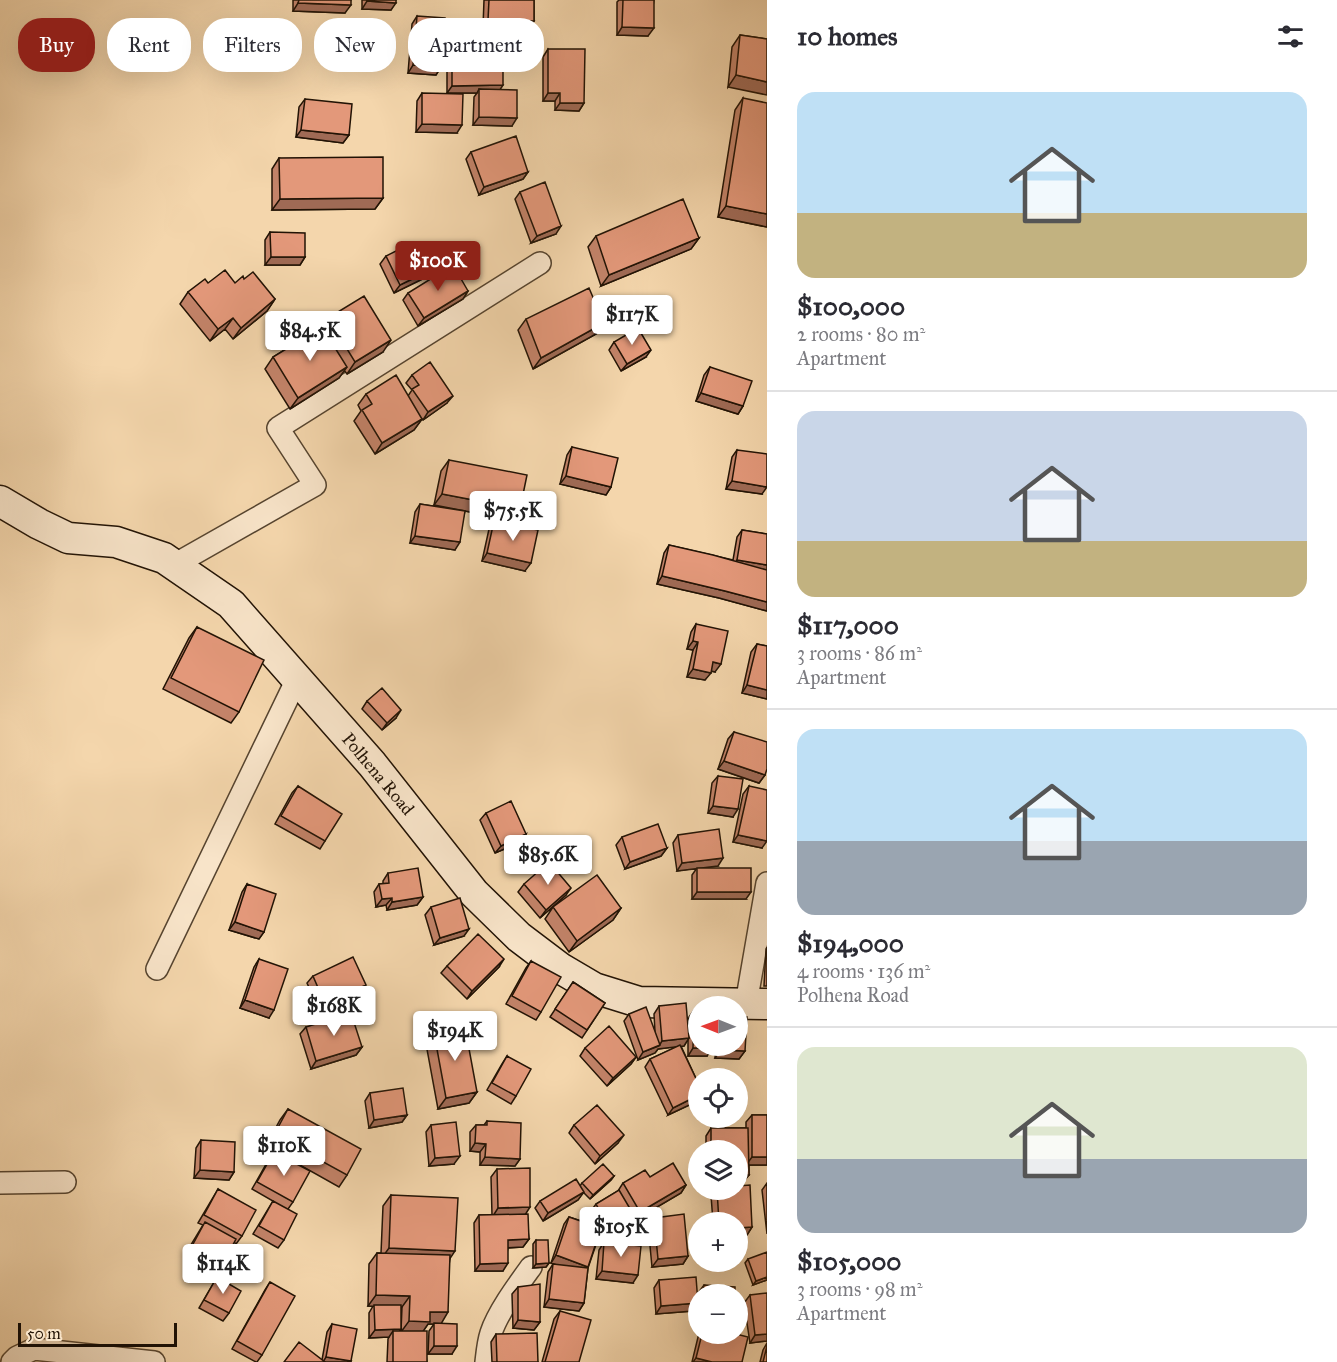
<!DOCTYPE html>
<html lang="en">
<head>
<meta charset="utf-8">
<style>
  :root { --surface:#fff; --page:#f7f7f7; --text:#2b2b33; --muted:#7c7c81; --line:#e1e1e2; --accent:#8f2418 }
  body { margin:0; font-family:"IM FELL Great Primer",serif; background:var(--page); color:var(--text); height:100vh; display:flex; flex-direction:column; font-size:22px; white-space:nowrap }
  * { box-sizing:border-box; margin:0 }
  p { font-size:20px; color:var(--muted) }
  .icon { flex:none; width:33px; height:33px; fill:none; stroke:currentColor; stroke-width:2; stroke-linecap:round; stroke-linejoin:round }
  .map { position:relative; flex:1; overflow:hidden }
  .side { display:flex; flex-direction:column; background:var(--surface); width:570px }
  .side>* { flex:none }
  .top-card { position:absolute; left:18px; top:18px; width:570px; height:54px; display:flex; gap:12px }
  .needle { width:39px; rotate:271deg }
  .tools { position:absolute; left:688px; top:996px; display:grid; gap:12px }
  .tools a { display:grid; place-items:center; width:60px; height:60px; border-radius:50%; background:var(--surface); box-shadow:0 6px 24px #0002; font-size:30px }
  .scale { position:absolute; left:18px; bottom:15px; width:159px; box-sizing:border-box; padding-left:6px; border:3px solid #221305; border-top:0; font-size:16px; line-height:21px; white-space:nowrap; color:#221305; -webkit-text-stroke:4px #f8e4c9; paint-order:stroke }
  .price { position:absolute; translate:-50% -51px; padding:0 14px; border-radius:6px; background:#fff; color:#222; font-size:20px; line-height:39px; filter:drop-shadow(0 2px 3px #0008) }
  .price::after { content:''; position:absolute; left:50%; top:36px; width:18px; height:14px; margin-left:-9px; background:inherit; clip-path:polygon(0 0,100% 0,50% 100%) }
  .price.selected { background:var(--accent); color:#fff }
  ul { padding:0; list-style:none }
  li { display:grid; align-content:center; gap:12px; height:318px; padding:0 30px }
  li+li { border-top:2px solid var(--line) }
  li span { display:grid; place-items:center; height:186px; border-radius:18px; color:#555 }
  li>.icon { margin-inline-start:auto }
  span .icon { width:108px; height:108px; fill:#fffc; stroke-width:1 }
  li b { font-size:26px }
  h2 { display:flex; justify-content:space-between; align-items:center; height:72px; padding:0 30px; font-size:26px }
  .tag { padding:0 21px; border-radius:24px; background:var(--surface); box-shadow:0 6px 24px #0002; font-size:21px; line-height:54px }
  .tag.selected { background:var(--accent); color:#fff }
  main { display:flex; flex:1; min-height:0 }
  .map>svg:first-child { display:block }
</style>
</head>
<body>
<main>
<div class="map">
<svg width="767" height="1362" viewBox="0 0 767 1362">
  <rect width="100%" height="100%" fill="#f4d6ac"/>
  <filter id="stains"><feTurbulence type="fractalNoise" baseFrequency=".00333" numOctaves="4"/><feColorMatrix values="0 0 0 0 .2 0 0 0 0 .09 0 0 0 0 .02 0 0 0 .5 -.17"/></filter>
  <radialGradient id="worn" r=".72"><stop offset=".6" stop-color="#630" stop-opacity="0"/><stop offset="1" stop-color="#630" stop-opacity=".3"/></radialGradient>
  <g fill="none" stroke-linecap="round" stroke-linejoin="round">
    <defs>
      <path id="street" d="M174 565 315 485 278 428 540 263
        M157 969 297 679
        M746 1004 767 883
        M0 1183 65 1182
        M12 1362 17 1357 34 1349 154 1362
        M486 1362C487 1353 488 1342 491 1333 498 1312 518 1285 531 1267"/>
      <path id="secondary" d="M0 501 39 524 68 538 116 542 164 558 231 604 372 764 474 893 519 937 560 968 594 988 639 1002 767 1004"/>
    </defs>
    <!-- street casing -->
    <use href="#street" stroke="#56442f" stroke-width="24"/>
    <!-- secondary casing -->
    <use href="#secondary" stroke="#221305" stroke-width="33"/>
    <!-- street -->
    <use href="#street" stroke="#f8e4c9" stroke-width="21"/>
    <!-- secondary -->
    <use href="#secondary" stroke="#f8e4c9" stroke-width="30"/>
  </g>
  <!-- wall -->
  <path fill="#c38369" stroke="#221305" stroke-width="1.5" fill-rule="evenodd" d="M293 0H351L345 13 293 11Z
    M362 0H396L391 10 362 9Z
    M484 0H534V21L528 29 483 27Z
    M619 0H654L648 36 617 35V2Z
    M417 16 441 67 436 75 408 73 412 24Z
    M740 35 767 39 728 87 732 47Z
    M452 47 501 90 512 126 473 125 474 97 477 93H447V55Z
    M548 49 584 103 579 111 555 110V101H543V57Z
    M422 93 457 133 416 132 417 101Z
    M743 98 767 227 718 217 735 110Z
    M305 99 349 135 343 143 296 137 299 107Z
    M471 152 528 172 523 179 479 195 466 159Z
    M279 158 383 198 375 209 272 210V169Z
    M520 192 556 234 531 243 515 199Z
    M270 232 305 257 300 265H265V240Z
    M596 236 699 238 691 249 601 286 588 247Z
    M417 252 449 261 443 269 394 293 380 264 386 256Z
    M244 279 275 299 267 311 233 339 225 329 210 341 180 304 188 292 235 283Z
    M468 291 463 299 418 326 403 300 408 293Z
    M328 318 383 352 347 374 344 370 339 378 290 409 265 369 273 357 322 327Z
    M526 319 596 334 533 369 518 330Z
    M614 342 646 357 621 371 609 350Z
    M710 367 743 406 738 414 696 401 704 375Z
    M412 375 447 403 423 420 422 419 414 430 375 454 354 421 361 411 358 405 366 394 408 396 412 390 406 383Z
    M572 447 611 487 606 495 560 484 567 455Z
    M737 450 762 494 726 489 732 457Z
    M449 460 512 520 465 511 455 550 410 543 415 512 420 504 465 511 434 505 441 471Z
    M494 521 525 571 482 561 489 529Z
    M742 530 767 534V611L719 598 657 584 664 553 669 545 733 560 737 537Z
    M696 624 715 672 711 671 705 680 687 677 693 650 687 649 691 632Z
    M197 627 239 712 231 723 163 689 189 638Z
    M757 644 767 646V699L742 693 751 652Z
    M367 701 396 718 382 730 362 709Z
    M734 732 765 775 759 783 718 769 728 739Z
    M718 776 733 817 708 813 712 783Z
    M298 786 325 841 320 849 275 824 292 793Z
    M749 786 762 848 733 842 743 794Z
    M486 813 526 834 521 842 495 853 480 820Z
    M678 835 718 866 702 868 746 899H692V875L697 868 677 871 673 843Z
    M622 837 667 848 661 856 625 869 616 845Z
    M388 873 423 897 417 905 387 910 386 905 376 907 374 892 379 884H383V881Z
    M247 884 264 932 259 939 229 930 242 892Z
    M524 884 566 895 540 918 518 892Z
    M431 907 464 936 434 945 425 915Z
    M553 907 621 908 613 920 569 952 545 919Z
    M767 947V986H764L766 949Z
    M259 959 269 1018 240 1008 254 967Z
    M531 961 541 1012 536 1020 506 1004 526 968Z
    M447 966 499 967 467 999 441 973Z
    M313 976 360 993 320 1011 307 983Z
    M573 982 605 1003 582 1038 550 1017Z
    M659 1006 688 1029 689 1017 694 1010 707 1056H688V1039L684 1046H681L699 1085V1099L698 1101 668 1115 645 1067 650 1059 679 1046 658 1049 655 1053 638 1060 624 1021 629 1014 655 1032 654 1014Z
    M306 1027 362 1047 356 1055 311 1069 300 1034Z
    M434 1033 477 1092 469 1103 438 1109 426 1044Z
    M716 1046H738L745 1051 739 1059 715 1058Z
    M585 1048 636 1057 631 1064 607 1086 580 1056Z
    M507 1056 516 1096 511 1104 487 1090 502 1064Z
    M370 1093 407 1115 402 1122 369 1128 365 1101Z
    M288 1109 347 1175 339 1187 266 1146 280 1120Z
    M752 1115H767V1165H749V1175L743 1182H738V1150H706V1136L711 1128H746V1122Z
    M487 1121 520 1159 515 1166 480 1165V1152L470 1151V1132L476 1125H484Z
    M431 1125 454 1164 429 1166 426 1132Z
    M574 1125 618 1143 595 1164 569 1133Z
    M201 1140 234 1172 229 1180 194 1178 196 1148Z
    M274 1152 293 1202 288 1209 284 1240 278 1248 253 1234 273 1201 252 1189 269 1159Z
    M497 1169 526 1214 529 1239 523 1247 508 1248 503 1271H475L474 1223 479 1215H492L491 1177Z
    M614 1176 611 1180 590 1199 583 1192 578 1200 543 1221 535 1208 540 1201 580 1186 582 1183Z
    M650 1177 686 1185 681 1193 635 1220 631 1213 626 1219 603 1234 601 1230 588 1268 584 1303 579 1311 544 1307 548 1272 553 1264 551 1263 564 1224 569 1217 599 1227 590 1212 596 1204 618 1191 623 1183Z
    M767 1183V1234L762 1190Z
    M218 1189 242 1236 236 1244 234 1242 223 1263 218 1271 186 1253 203 1225 198 1223Z
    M715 1190H738L752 1227 747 1235 738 1222H713L711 1195Z
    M391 1195 450 1258 441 1323 452 1354H428L429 1331 434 1324H428L423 1331 427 1362H387L388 1339 389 1337 369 1338V1313L373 1306H368L369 1264 377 1253H381L383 1206ZM401 1307H402L401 1331H400Z
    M654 1218 688 1256 683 1264 652 1267 648 1225Z
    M536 1240 549 1263 546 1267 533 1268V1244Z
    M604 1242 633 1283 596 1279 599 1250Z
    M748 1259 767 1280 753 1285 745 1263Z
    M217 1277 229 1313 223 1321 199 1308Z
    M659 1280 698 1300V1293L704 1285 735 1294H699V1330H696L698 1304 693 1311 656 1314 654 1288Z
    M270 1282 262 1355 257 1362H256L232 1349 265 1290Z
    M518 1287 540 1322 534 1330 513 1328 512 1294Z
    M750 1295 767 1341 750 1343 744 1303Z
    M560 1311 579 1362H542L554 1319Z
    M332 1324 351 1361 350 1362H284L322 1360 327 1332Z
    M699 1333 736 1334 742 1362H692Z
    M496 1334 538 1362H492L491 1342Z
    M767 1343V1362H760L763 1350Z"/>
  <!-- shaded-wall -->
  <path fill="#9f6a55" stroke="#221305" stroke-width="1.5" d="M367 1 396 3 391 10 362 9Z
    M298 3 351 5 345 13 293 11Z
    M488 20 534 21 528 29 483 27Z
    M622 27 654 28 648 36 617 35Z
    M413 65 441 67 436 75 408 73Z
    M736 75 767 82V95L728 87Z
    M503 85 498 93 479 89 477 93H447L452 86Z
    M548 93H560L555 101H543Z
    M560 103H584L579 111 555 110Z
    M479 117 517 118 512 126 473 125Z
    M422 124 462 125 457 133 416 132Z
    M301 130 349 135 343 143 296 137Z
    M528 172 523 179 479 195 484 187Z
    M383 198 375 209 272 210 280 199Z
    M726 206 767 214V227L718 217Z
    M561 226 556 234 531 243 537 236Z
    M699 238 691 249 601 286 609 275Z
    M271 257H305L300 265H265Z
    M449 261 443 269 394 293 400 285Z
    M468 291 463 299 418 326 424 318Z
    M275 299 267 311 233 339 241 328Z
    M233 318 225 329 210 341 218 329Z
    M604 323 596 334 533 369 541 358Z
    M391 340 383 352 347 374 355 362Z
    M651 350 646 357 621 371 627 364Z
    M347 367 339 378 290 409 298 398Z
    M701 393 743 406 738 414 696 401Z
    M453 396 447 403 423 420 428 412Z
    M422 419 414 430 375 454 382 443Z
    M566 476 611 487 606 495 560 484Z
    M732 481 767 487 762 494 726 489Z
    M442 494 520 509 512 520 434 505Z
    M415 536 460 542 455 550 410 543Z
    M487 553 531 563 525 571 482 561Z
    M737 560 767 565V574L732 568Z
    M662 576 725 591 767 602V611L719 598 657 584Z
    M693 641 698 642 693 650 687 649Z
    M713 662 721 664 715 672 707 670Z
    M693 669 711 673 705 680 687 677Z
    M747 685 767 690V699L742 693Z
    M401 710 396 718 382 730 387 723Z
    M724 761 765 775 759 783 718 769Z
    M713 806 738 809 733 817 708 813Z
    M526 834 521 842 495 853 501 846Z
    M738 835 767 841 762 848 733 842Z
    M667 848 661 856 625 869 630 862Z
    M723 858 718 866 677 871 682 863Z
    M571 888 566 895 540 918 546 910Z
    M697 892H751L746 899H692Z
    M423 897 417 905 387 910 392 902Z
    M392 898 386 905 376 907 382 899Z
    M621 908 613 920 569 952 577 941Z
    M235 922 264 932 259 939 229 930Z
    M469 929 464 936 434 945 440 938Z
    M504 959 499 967 467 999 472 991Z
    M366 985 360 993 320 1011 325 1004Z
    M245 1000 274 1010 269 1018 240 1008Z
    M689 1038 684 1046 658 1049 655 1053 638 1060 643 1052 659 1046 662 1041Z
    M362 1047 356 1055 311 1069 316 1061Z
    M693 1048H713L707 1056H688Z
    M721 1050 745 1051 739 1059 715 1058Z
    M636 1057 631 1064 607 1086 613 1078Z
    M477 1092 469 1103 438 1109 446 1098Z
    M699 1095V1099L698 1101 668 1115 673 1108Z
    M407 1115 402 1122 369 1128 374 1120Z
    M624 1135 618 1143 595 1164 600 1156Z
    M475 1143 486 1144 480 1152 470 1151Z
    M460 1156 454 1164 429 1166 435 1158Z
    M485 1157 520 1159 515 1166 480 1165Z
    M752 1157H767V1165H746Z
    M200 1170 234 1172 229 1180 194 1178Z
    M738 1175H749L743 1182H738Z
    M614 1176 611 1180 590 1199 593 1195Z
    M686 1185 681 1193 635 1220 640 1212Z
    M584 1192 578 1200 543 1221 548 1213Z
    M530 1207 525 1215 493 1216 498 1208Z
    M632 1212 626 1219 603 1234 608 1226Z
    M752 1227 747 1235H738V1228Z
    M529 1239 523 1247 502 1248 508 1240Z
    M389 1248 455 1251 447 1263 381 1259Z
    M556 1255 588 1267 583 1274 551 1263Z
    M688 1256 683 1264 652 1267 658 1259Z
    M508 1263 503 1271H475L480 1264Z
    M549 1263 546 1267 533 1268 536 1264Z
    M602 1271 638 1275 633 1283 596 1279Z
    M767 1277V1280L753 1285 756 1281Z
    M376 1295 410 1296 402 1307 368 1306Z
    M549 1299 584 1303 579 1311 544 1307Z
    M698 1303 693 1311 656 1314 661 1306Z
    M430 1312H448L441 1324H428L422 1333 401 1332 409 1321Z
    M518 1320 540 1322 534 1330 513 1328Z
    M401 1329 396 1337 393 1331 389 1337 369 1338 375 1330Z
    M767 1334V1341L750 1343 755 1335Z
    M434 1346H457L452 1354H428Z
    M326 1357 351 1361 350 1362H323Z
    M696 1358 712 1362H693Z"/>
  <!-- building -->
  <path fill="#e3987a" stroke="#221305" stroke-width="1.5" d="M299 0H351V5L298 3Z
    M367 0H396V3L367 1Z
    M489 0H534V21L488 20Z
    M623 0H654V28L622 27Z
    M417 16 445 18 441 67 413 65Z
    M740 35 767 39V82L736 75Z
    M452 47H503V85L452 86Z
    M548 49H585L584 103H560V93H548Z
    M479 89 517 90V118L479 117Z
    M422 93 463 94 462 125 422 124Z
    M743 98 767 103V214L726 206Z
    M305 99 352 104 349 135 301 130Z
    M516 136 528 172 484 187 471 152Z
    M383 157V198L280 199 279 158Z
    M545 182 561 226 537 236 520 192Z
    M683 199 699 238 609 275 596 236Z
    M270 232 305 233V257H271Z
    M412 243 417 252 428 247 432 254 443 249 449 261 400 285 386 256Z
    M453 265 468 291 424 318 408 293Z
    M225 270 235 283 243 276 244 279 253 272 275 299 241 328 233 318 218 329 188 292 205 279 208 283Z
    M589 288 604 323 541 358 526 319Z
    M364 296 391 340 355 362 328 318Z
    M322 327 347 367 298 398 273 357Z
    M638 328 651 350 627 364 614 342Z
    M430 362 453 396 428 412 412 389 419 385 412 375Z
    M710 367 752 381 743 406 701 393Z
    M396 375 422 419 382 443 362 410 372 404 366 394Z
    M572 447 618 458 611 487 566 476Z
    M737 450 767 454V487L732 481Z
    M449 460 527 475 520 509 442 494Z
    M420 504 465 511 460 542 415 536Z
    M494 521 538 530 531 563 487 553Z
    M742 530 767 534V565L737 560Z
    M669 545 713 555 767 570V602L725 591 662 576Z
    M696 624 728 631 721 664 713 662 711 673 693 669 698 642 693 641Z
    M197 627 264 660 239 712 171 678Z
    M757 644 767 646V690L747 685Z
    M382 688 401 710 387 723 367 701Z
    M734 732 767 742V769L765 775 724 761Z
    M718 776 743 779 738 809 713 806Z
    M298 786 342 814 325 841 281 816Z
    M749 786 767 790V841L738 835Z
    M511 801 526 834 501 846 486 813Z
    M658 824 667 848 630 862 622 837Z
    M719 829 723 858 682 863 678 835Z
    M549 862 571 888 546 910 524 884Z
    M418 868 423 897 392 902V898L382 899 379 884 389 883 388 873Z
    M697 868H751V892H697Z
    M597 875 621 908 577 941 553 907Z
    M247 884 276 894 264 932 235 922Z
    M460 898 469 929 440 938 431 907Z
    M478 934 504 959 472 991 447 966Z
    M353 957 366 985 325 1004 313 976Z
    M259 959 288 969 274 1010 245 1000Z
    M531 961 561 977 541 1012 512 996Z
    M573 982 605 1003 587 1030 555 1009Z
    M686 1003 689 1038 662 1041 659 1006Z
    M646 1007 660 1045 643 1052 629 1014Z
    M694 1010H699V1046H713V1048H693Z
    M351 1013 362 1047 316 1061 306 1027Z
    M738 1017H747L745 1051 721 1050V1046H738Z
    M609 1026 636 1057 613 1078 585 1048Z
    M465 1027 477 1092 446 1098 434 1033Z
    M680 1045 699 1085V1095L673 1108 650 1059Z
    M507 1056 531 1069 516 1096 492 1083Z
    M403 1088 407 1115 374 1120 370 1093Z
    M597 1105 624 1135 600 1156 574 1125Z
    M288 1109 361 1149 347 1175 274 1135Z
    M752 1115H767V1157H752Z
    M487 1121 521 1123 520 1159 485 1157 486 1144 475 1143 476 1125H487Z
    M456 1122 460 1156 435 1158 431 1125Z
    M711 1128H748L749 1175H738V1150H711Z
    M201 1140 235 1142 234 1172 200 1170Z
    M274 1152 310 1171 293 1202 257 1182Z
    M673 1163 686 1185 640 1212 623 1183 645 1170 650 1177Z
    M603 1164 614 1176 593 1195 582 1183Z
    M530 1168V1207L498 1208 497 1169Z
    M576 1179 584 1192 548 1213 540 1201Z
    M750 1185 752 1227 738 1228V1222H719L717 1190H738V1186Z
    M218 1189 256 1210 242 1236 204 1215Z
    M619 1190 632 1212 608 1226 596 1204Z
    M391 1195 458 1198 455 1251 389 1248Z
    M273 1201 297 1214 284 1240 259 1226Z
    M528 1214 529 1239 508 1240V1263L480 1264 479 1215Z
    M684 1214 688 1256 658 1259 654 1218Z
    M569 1217 601 1228 588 1267 556 1255Z
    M205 1222 236 1239 223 1263 192 1246Z
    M536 1240H548L549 1263 536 1264Z
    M604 1242 641 1246 638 1275 602 1271Z
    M767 1252V1277L756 1281 748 1259Z
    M377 1253 450 1255 448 1312H430V1322L409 1321 410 1296 376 1295Z
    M553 1264 588 1268 584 1303 549 1299Z
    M217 1277 241 1291 229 1313 204 1300Z
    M696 1277 698 1303 661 1306 659 1280Z
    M270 1282 295 1296 262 1355 237 1341Z
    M540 1284V1322L518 1320V1287Z
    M704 1285 735 1287V1294H703Z
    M767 1293V1334L755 1335 750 1295Z
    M374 1305H401V1329L375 1330Z
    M560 1311 591 1320 579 1362H545Z
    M434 1323 457 1324V1346H434Z
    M332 1324 357 1329 351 1361 326 1357Z
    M393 1331H427V1362H393Z
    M537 1333 538 1362H497L496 1334Z
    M702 1334H736L748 1337 742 1362H712L696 1358Z
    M299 1342 325 1362H284Z
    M767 1346V1362H763Z"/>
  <g text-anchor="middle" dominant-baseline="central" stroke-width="6" stroke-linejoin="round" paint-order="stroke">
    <!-- street labels -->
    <g font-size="18" fill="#221305" stroke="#f8e4c9">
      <text transform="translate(378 774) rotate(50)">Polhena Road</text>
    </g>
  </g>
  <rect width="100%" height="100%" filter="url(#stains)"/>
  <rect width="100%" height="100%" fill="url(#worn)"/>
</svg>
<div class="tools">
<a><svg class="needle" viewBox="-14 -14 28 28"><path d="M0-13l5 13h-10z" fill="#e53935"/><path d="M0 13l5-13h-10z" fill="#7c7c81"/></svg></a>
<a><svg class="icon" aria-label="locate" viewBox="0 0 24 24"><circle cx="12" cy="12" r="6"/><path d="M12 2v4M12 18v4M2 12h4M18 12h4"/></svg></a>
<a><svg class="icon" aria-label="layers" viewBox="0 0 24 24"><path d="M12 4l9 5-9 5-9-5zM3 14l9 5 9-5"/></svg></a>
<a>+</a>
<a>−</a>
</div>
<div class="scale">50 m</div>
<b class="price selected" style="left:438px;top:292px">$100K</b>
<b class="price" style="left:632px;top:346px">$117K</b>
<b class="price" style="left:310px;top:362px">$84.5K</b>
<b class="price" style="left:513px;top:542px">$75.5K</b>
<b class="price" style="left:548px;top:886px">$85.6K</b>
<b class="price" style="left:334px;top:1037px">$168K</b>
<b class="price" style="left:455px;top:1062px">$194K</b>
<b class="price" style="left:284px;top:1177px">$110K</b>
<b class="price" style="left:621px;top:1258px">$105K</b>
<b class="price" style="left:223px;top:1295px">$114K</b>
<div class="top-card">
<a class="tag selected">Buy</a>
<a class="tag">Rent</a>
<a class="tag">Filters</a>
<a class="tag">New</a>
<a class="tag">Apartment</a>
</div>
</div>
<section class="side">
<h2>10 homes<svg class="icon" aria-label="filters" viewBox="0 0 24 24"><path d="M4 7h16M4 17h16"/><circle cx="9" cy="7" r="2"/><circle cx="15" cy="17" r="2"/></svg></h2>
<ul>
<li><span style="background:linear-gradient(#bfe0f5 65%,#c2b280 0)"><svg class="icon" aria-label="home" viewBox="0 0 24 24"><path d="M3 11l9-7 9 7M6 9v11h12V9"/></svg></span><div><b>$100,000</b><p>2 rooms · 80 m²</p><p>Apartment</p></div></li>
<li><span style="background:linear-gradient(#c9d6e8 70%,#c2b280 0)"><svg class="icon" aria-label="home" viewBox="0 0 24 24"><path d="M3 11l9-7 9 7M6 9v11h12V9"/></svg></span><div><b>$117,000</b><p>3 rooms · 86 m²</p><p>Apartment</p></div></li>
<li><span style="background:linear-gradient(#bfe0f5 60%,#9aa5b1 0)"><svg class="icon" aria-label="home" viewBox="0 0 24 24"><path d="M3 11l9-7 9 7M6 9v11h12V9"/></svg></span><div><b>$194,000</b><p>4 rooms · 136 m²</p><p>Polhena Road</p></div></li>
<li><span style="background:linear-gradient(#dfe7d0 60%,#9aa5b1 0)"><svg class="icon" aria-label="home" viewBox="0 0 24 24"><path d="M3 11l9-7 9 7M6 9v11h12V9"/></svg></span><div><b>$105,000</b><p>3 rooms · 98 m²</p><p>Apartment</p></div></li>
</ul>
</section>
</main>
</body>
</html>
